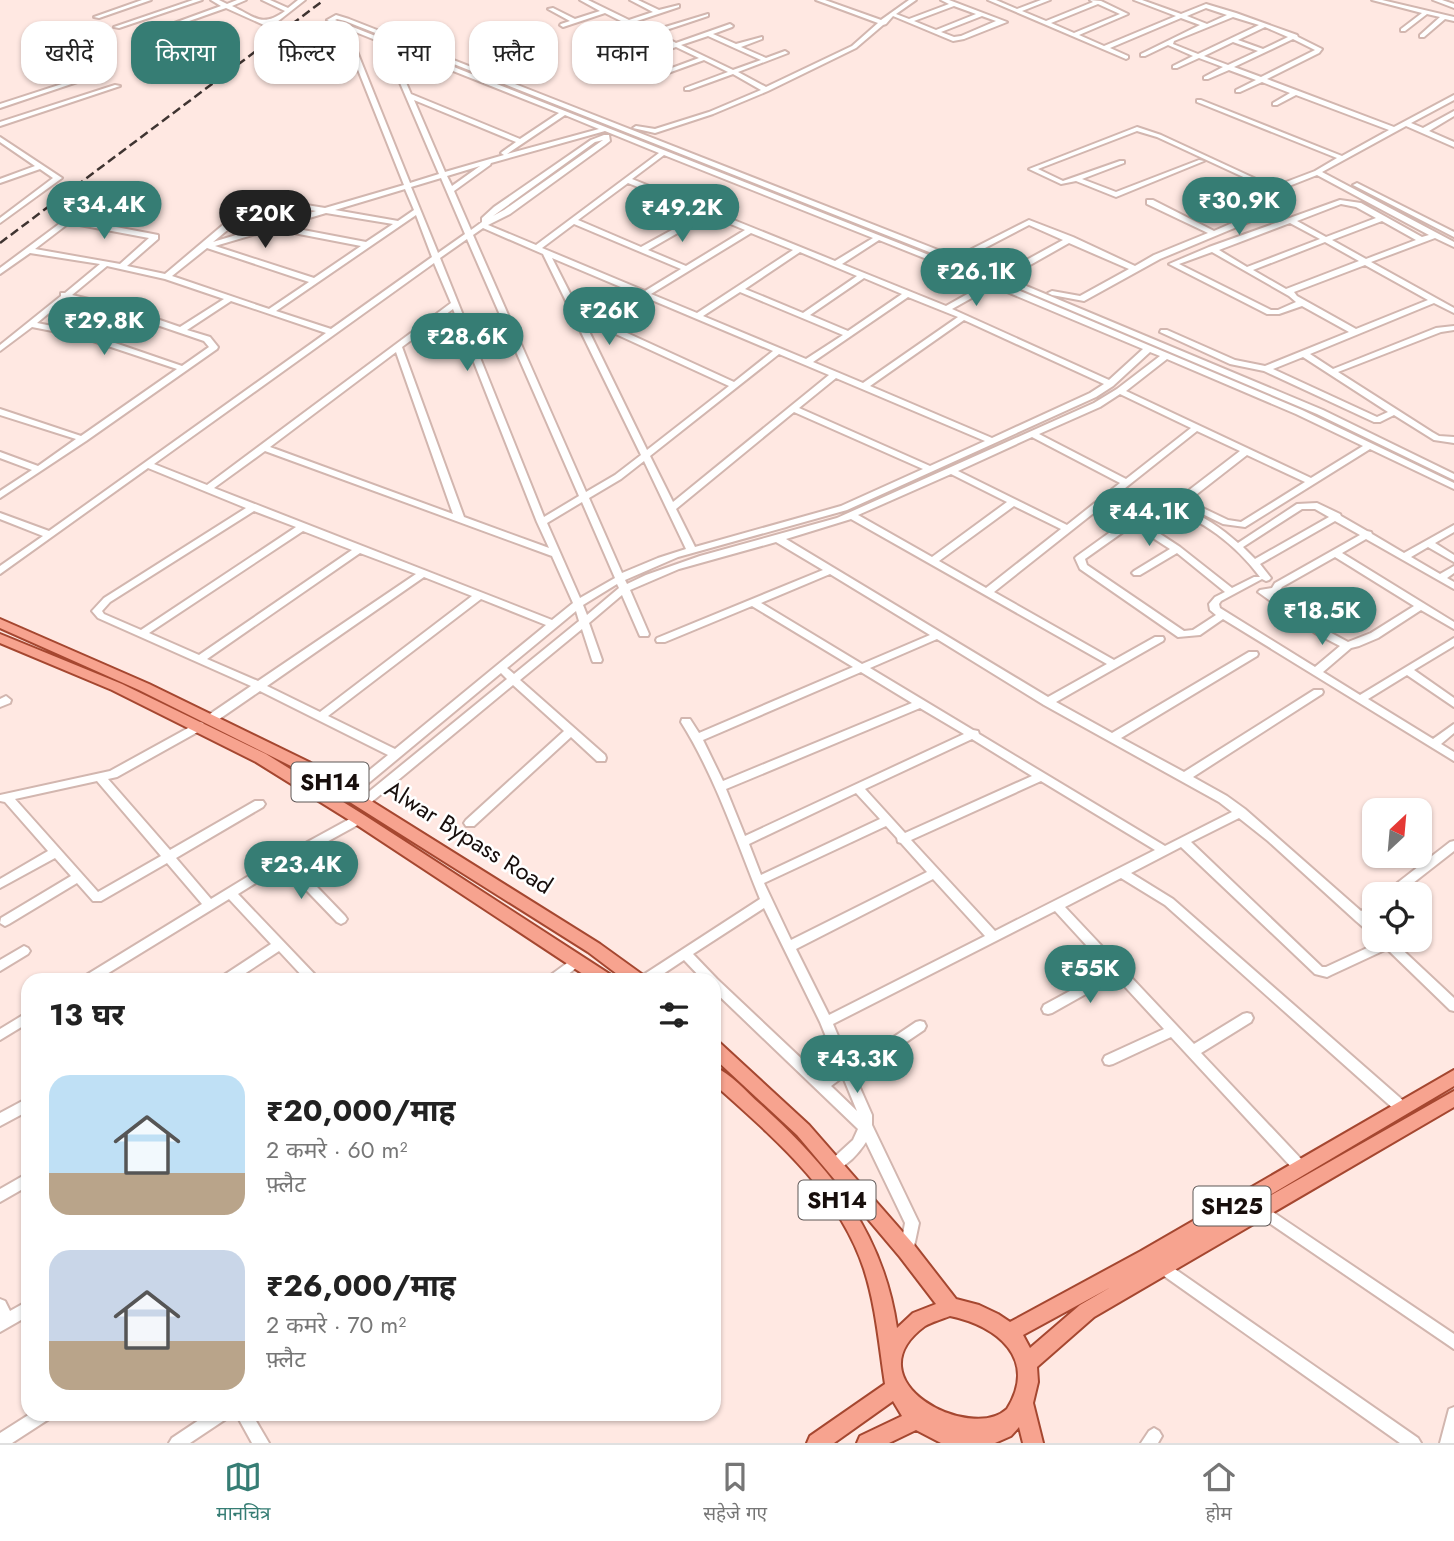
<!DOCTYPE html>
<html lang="hi">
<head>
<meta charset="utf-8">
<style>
  :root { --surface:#fff; --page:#f2f2f2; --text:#222; --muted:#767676; --line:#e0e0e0; --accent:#367d74 }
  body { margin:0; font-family:Jost,"Noto Sans Devanagari",sans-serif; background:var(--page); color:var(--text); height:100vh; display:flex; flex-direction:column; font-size:26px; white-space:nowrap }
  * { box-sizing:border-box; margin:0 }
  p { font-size:23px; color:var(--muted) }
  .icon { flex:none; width:38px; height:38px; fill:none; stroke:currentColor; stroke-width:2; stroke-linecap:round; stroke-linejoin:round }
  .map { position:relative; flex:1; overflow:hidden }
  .panel { position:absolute; left:21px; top:973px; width:700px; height:448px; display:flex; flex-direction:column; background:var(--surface); border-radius:21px; box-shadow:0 2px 5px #0004 }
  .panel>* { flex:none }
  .banner { position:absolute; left:21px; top:21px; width:700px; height:63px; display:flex; gap:14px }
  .needle { width:46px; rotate:26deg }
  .fabs { position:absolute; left:1362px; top:798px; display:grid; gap:14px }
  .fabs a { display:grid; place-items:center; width:70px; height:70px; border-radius:14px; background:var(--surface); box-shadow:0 2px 5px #0004; font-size:35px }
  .price { position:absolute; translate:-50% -60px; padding:0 16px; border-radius:24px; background:var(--accent); color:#fff; font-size:23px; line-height:46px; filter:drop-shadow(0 2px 4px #0008) }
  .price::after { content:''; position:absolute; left:50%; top:42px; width:21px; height:16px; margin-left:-10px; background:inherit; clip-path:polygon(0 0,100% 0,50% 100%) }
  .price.on { background:#222; color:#fff }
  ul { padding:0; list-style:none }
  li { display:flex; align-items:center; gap:21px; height:175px; padding:0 28px }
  li span { display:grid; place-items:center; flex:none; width:196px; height:140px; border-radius:21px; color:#555 }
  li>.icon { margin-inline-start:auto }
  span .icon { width:84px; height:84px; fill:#fffc; stroke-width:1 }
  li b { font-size:30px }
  h2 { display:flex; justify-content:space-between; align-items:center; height:84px; padding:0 28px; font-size:30px }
  .pill { padding:0 24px; border-radius:21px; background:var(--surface); box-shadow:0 2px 5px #0004; font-size:24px; line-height:63px }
  .pill.on { background:var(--accent); color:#fff }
  .tab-bar { display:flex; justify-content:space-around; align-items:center; height:98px; border-top:2px solid var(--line); background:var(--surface); font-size:19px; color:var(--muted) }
  .tab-bar a { display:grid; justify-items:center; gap:4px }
  .tab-bar .on { color:var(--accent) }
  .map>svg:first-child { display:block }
</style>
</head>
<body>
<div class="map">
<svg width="1454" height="1443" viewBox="0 0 1454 1443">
  <rect width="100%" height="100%" fill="#ffe8e2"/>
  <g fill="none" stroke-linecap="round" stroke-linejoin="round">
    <defs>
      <path id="minor" d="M142 0H151L99 18 94 17Z
        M193 0H202L119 28 114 27Z
        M211 0H219L227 4 237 0H246L232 6C255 17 262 28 285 11L262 0H270L288 8 298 0H305L277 22 264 25 226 8 141 38 136 37 221 6Z
        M580 0H588L629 20 653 12 630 0H638L659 10 679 5V7L634 22 652 31 708 14V16L657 33 676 43 730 24 733 26 732 27 713 34 736 44 762 37V39L741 47 766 58 785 51 788 53 738 72 766 87 852 46 878 23 816 0H825L881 20 909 0H916L896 14 909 19 949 4 941 0H949L1007 22 964 39 953 41 893 16 886 24 883 25 856 48 768 91 713 114 655 133 633 128 636 126 655 129 709 112 761 90 733 74 689 90H685V88L728 72 704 60 657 77H653V75L699 58 676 47 631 62H627V60L638 56 596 35 586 38 583 36 623 22 605 13 563 27 560 25 561 24 570 21 548 9 553 8 575 19 600 11ZM954 6 976 14 936 30 914 21ZM982 16 996 21 961 36 954 37 941 32ZM628 24 671 44 644 54 602 33ZM708 36 761 60 733 70 681 45Z
        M988 0H996L1017 9 1041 0H1050L1022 11 1046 21 1093 2 1090 0 1101 1 1128 14 1079 35 1104 46 1176 16 1134 0H1142L1181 14 1206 4 1236 13 1297 35 1298 37 1322 49 1319 53 1267 79 1394 127 1454 95V100L1411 123 1423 128 1454 111V116L1429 131 1454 142V147L1406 126 1322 172 1454 242V247L1435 238 1371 262 1454 308V313L1434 303 1310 354 1333 369 1436 328 1454 326V330L1441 332 1338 372 1432 432 1439 436 1454 437V443L1434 440 1394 415 1380 422H1374L1264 371 1230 364 1160 332 1161 330H1167L1235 360 1265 366 1349 332 1302 306 1279 314H1267L1169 264 1209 247 1340 200 1361 203 1422 237 1429 235 1317 175 1279 190 1275 208 1268 214 1160 259 1084 301 1052 295 1048 293 1052 291 1080 296 1129 269 1069 243 1007 278 1323 410 1454 474V480L1317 414 1002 281 999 282 1302 410 1454 483V489L1370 449 1245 527 1223 524 1178 502 1184 494 1240 451 1197 431 994 592 1114 660 1155 637H1163L1164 639 1163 641 1056 702 1112 733 1249 652H1257L1258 654 1257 656 1121 738 1184 772 1314 690H1322L1323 692 1322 694 1193 777 1227 796 1245 809 1361 911 1374 904V914L1369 918 1374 923V935L1370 933 1356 921 1268 841 1239 818 1191 842 1322 967H1326L1380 942 1379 940H1392L1454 998V1011L1450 1010 1387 949 1331 975 1327 977 1315 974 1181 847 1131 873 1173 899 1406 1103 1407 1107 1406 1111 1401 1113 1396 1111 1165 905 1121 878 1065 907 1194 1044 1243 1014 1247 1013 1251 1014 1253 1018 1251 1022 1201 1053 1304 1162 1306 1166 1304 1170 1299 1172 1294 1170 1171 1037 1113 1064 1109 1065 1105 1064 1103 1060 1105 1056 1164 1029 1116 977 1052 1013 1048 1014 1044 1013 1042 1009 1044 1005 1109 970 1055 911 833 1024 849 1062 861 1059 916 1022 920 1021 924 1022 926 1026 924 1030 868 1068 853 1072 872 1115V1125L919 1223 912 1256 907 1257 902 1256 900 1251 905 1223 866 1142C859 1153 848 1165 835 1171L830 1169 828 1165 830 1161 853 1140 858 1129 714 991V980H703L684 960 654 980H638L640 977 760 899C736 840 715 776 681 722L682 719H690L699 733 853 667 752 606 665 642H657L656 640 657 638 823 570 776 542 679 569 630 590 649 634 648 636H640L639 634 622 595 589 623 602 660 601 662H593L592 660 582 629 520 680 605 755 606 758 605 761H597L571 737 474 826H466L464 823 466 820 564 731 513 685 368 805H360L358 802 360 799 507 679 501 673 353 796H345L344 793 345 790 388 755 260 691 215 722H207L206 719 207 716 251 686 98 618 92 611 104 598 246 508 148 468 0 574V566L43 536 0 519V513L49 531 326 333 231 301 187 330 210 337 218 347 217 349 86 441 0 498V491L32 470 0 458V452L38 466 76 439 0 415V409L81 436 177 369 78 336 32 327 0 351V345L61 296V293H65L100 264 30 253 0 274V268L98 195 102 197 101 199 74 219 158 235V239L127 266 165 274 256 197 325 208 404 185 341 27 327 20 336 15 349 19 956 257 1029 220 1073 237 1135 266 1154 255 1208 233 1147 204V200H1153L1214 231 1262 210 1268 207 1273 187 1315 171 1337 158 1197 102V100H1201L1342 156 1389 130 1296 95 1277 105H1273V103L1290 93 1262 82 1240 92H1236V90L1256 80 1229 70 1208 79H1204V77L1223 67 1199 58 1177 68H1173V66L1193 56 1168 45 1145 56H1141V54L1200 25 1181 18 1110 48 1128 56V58L1126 59ZM1098 4 1120 14 1074 33 1051 23ZM1206 8 1227 15 1207 24 1187 16ZM1233 17 1259 25 1198 54 1173 44 1174 41ZM337 19 345 21 995 278 992 280 335 20ZM1265 27 1288 37 1263 49 1238 40ZM348 29 383 43 439 174 410 183ZM1293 39 1315 50 1261 77 1234 67ZM1233 42 1258 51 1228 65 1204 56ZM390 46 559 113 520 139 411 94ZM414 100 516 142 502 152 501 153 504 155 445 172ZM565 115 599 129 507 154ZM605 131 659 153 536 245 488 225 510 214 605 145 610 141 609 135H604L591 140 494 207 482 218V222L471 230 454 191 490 165 491 163ZM603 140 504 210 493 216 595 142ZM664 155 873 238 835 261 632 179ZM480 166 452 186 447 176ZM441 178 465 234 438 253 411 187ZM628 183 703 213 641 247 578 220ZM405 189 414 210 398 221 335 210ZM260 201 316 211 272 224 241 218ZM1341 204 1356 207 1376 218 1326 237 1297 221ZM326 213 393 224 366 242 282 226ZM416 215 432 257 331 329 276 311ZM709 215 745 230 686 266 648 250ZM1382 221 1416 240 1366 259 1332 240ZM237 222 263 227 213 242ZM69 223 149 238 120 264 35 249ZM1290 223 1320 239 1247 267 1219 250ZM574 224 681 269 645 291 542 248ZM1029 225 1063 240 1010 269 982 257 975 259 1005 273 1001 275 962 260ZM483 228 543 254 641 455 615 475 586 492 473 235ZM273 229 361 246 314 278 215 246ZM751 233 793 250 697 313 651 294ZM467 239 579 496 544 517 440 258ZM879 240 987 283 946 306 842 264ZM1325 242 1359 261 1286 289 1253 270ZM207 248 309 282 269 309 172 276ZM800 252 857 276 803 313 745 289ZM1212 252 1289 296 1296 302 1278 310H1271L1179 264ZM552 258 773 351 734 382 579 311ZM434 263 451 303 207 485 154 464ZM1365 265 1428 300 1356 329 1297 296 1294 292ZM107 266 165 279 224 299 180 327 122 307 72 295ZM864 278 902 294 848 331 810 315ZM993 286 1143 349 1109 380 952 309ZM740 292 843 335 806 359 703 316ZM908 297 958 317 863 383 813 362ZM67 298 116 311 204 341 209 347 182 366 83 332 37 323ZM453 309 537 522 549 548 464 517 402 347ZM583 319 729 386 647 450ZM964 320 1104 384 1090 393 992 438 870 386ZM396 352 453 514 270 447ZM1150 352 1160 356 1117 389 1094 403 837 518 700 556 646 575 627 584 625 580 678 557 847 510 1096 397 1113 386ZM779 354 829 375 673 502 650 456ZM1303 357 1388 412 1377 417 1273 369ZM1167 359 1296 414 1363 446 1311 478 1126 391ZM836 378 985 441 930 466 799 408ZM1120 394 1191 428 1126 479 1039 434 1100 407ZM794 412 923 469 841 506 695 547 676 509ZM1032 437 1120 483 1067 525 958 471ZM265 451 552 556 573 603 552 620 214 488ZM1247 455 1305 482 1241 522 1228 520 1188 501ZM644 461 686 549 658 558 622 573 589 498 621 479ZM951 474 1007 502 932 557 858 515ZM582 502 615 578 580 598 547 523ZM1014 506 1061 529 986 588 939 561ZM254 511 296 527 141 630 104 614 102 611 110 602ZM851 519 1107 664 1048 697 786 539ZM303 531 352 550 199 655 149 633ZM360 553 416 574 258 681 207 659ZM830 574 930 635 862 664 761 603ZM424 577 472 596 320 712 267 686ZM617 584 619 588 587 615 583 605ZM481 599 546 625 395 749 328 716ZM576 611 579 621 514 674 507 668ZM937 639 1044 705 1219 802 1232 812 1165 846 979 734 978 731 973 730 870 668ZM861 672 912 703 723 781 703 740ZM920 708 964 734 745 836 726 789ZM972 739 1032 776 905 833 865 789ZM1041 781 1155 850 995 931 911 840ZM856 793 880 819 761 875 749 844ZM886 826 897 838 898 842 901 843 927 872 791 940 764 883ZM933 879 985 936 829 1015 796 949ZM764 908 820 1022 838 1066 822 1078 717 979 693 954ZM843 1077 857 1111 831 1086Z
        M1372 0H1382L1454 17V21L1445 19 1424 37H1420V35L1440 17 1427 14 1405 31H1401V29L1422 13Z
        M1433 0H1442L1454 4V8Z
        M93 74 98 75 0 108V104Z
        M115 85 120 86 0 126V122Z
        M1137 127 1161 135 1256 179 1266 187 1260 188 1252 181 1157 137 1137 131 1038 169 1063 181 1120 161H1124V163L1082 179 1116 192 1199 160 1204 161 1116 197 1076 181 1061 184 1029 169Z
        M0 137 62 178 0 223V218L53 178 40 169 0 183V179L35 166 0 142Z
        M1357 183 1454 232V237L1355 186 1353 185Z
        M1163 502C1192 509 1216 523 1238 543L1297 504 1317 503 1340 514 1341 516 1367 531 1371 532 1372 534 1404 553 1454 525V532L1435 543 1454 555V562L1428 547 1411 557 1440 574 1454 566V573L1447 578 1454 582V589L1366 539 1342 553 1454 622V629L1421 610 1378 638 1359 646 1351 648 1323 672 1360 695 1454 638V646L1414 670 1454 698V707L1407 675 1368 699 1433 739 1454 724V733L1441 744 1454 752V761L1223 619 1200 635 1178 637 1080 569 1075 558 1077 556 1148 505ZM1163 508C1201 517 1237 546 1260 577H1254L1232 588 1180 547 1139 520 1154 509ZM1302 509H1315L1329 517 1255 559 1243 547ZM1335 521 1360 535 1275 583 1272 588 1260 590 1258 592 1315 633 1340 646 1315 667 1220 608 1219 604 1221 601 1262 579 1266 581 1269 580 1271 578 1260 564ZM1133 525 1170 549 1134 571 1132 573 1134 575H1140L1177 553 1225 592 1215 597 1209 604 1210 610 1216 615 1193 630 1184 631 1087 565 1085 559ZM1335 557 1414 606 1371 633 1348 642 1322 628 1273 594 1278 593 1282 587Z
        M6 696 11 700 10 703 0 707V699Z
        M199 722 203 723 204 726 203 729 117 777 108 779 170 850 255 801H263L265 804 263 807 176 858 211 899 280 857 355 816H363L365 819 363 822 292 861 345 916 347 919 345 922 341 924 337 922 283 866 238 894 320 980H306L279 951 235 980H219L221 977 271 944 229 899 97 980H81L83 977 202 904 167 863 101 901H93L77 883 9 924 5 926 0 923 1 918 71 876 55 858 0 888V879L48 851 5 802 0 801V795L110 771ZM97 781 161 856 98 892 15 799Z
        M1454 841V851L1399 894H1385L1387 891 1450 842Z
        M24 946 28 948 30 951 28 954 0 971V960Z
        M578 955 582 957 584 960 582 963 561 980H546L548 977Z
        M28 1012V1023L0 1040V1029Z
        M28 1098V1111L0 1126V1113Z
        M28 1173V1186L0 1202V1189Z
        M1261 1204 1454 1334V1349L1256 1214 1254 1210 1256 1206Z
        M1162 1260 1418 1438 1421 1443H1400L1157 1271 1155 1266 1157 1261Z
        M0 1299 5 1301 10 1311 28 1301V1316L0 1332Z
        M1454 1407V1443H1440L1449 1409Z
        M30 1414H51L49 1419 12 1443H0V1433Z
        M208 1414H228L226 1419 190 1443H169L172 1438Z
        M236 1414H252L269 1443H252Z
        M1154 1428 1159 1431 1162 1436 1158 1443H1141L1149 1431Z"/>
      <path id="major" d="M0 619 149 684 309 762 600 944 643 975 645 980H625L588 952 299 770 139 690 0 628Z
        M0 634 122 684 266 754 364 815 611 975 613 980H592L354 823 256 762 112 690 0 643Z
        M714 1041 720 1043 809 1125 914 1245 956 1299 979 1305 998 1314 1010 1322 1141 1251 1454 1070V1086L1231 1218 1454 1091V1107L1094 1317 1037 1367 1038 1382 1033 1403 1043 1443H1023L1019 1427 1011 1436 995 1443H941L916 1430 889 1443H857L860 1436 902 1416 893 1401 834 1443H807L810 1436 885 1384C879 1345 876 1306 864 1269 839 1192 772 1136 714 1084V1067C731 1073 746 1092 760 1104 830 1168 883 1231 897 1328L913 1313 936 1304 900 1257 797 1135 714 1058ZM1111 1287 1080 1305 1030 1348 1023 1335ZM950 1316C998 1326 1038 1359 1007 1409 971 1443 850 1381 925 1326 932 1322 942 1319 950 1316Z"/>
    </defs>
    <!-- minor casing -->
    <use href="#minor" stroke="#d2b6af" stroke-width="4"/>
    <!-- major casing -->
    <use href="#major" stroke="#a54730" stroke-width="4"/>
    <!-- minor -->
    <use href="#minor" fill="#fff" fill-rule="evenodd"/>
    <!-- major -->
    <use href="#major" fill="#f7a38f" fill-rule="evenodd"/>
    <!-- rail -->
    <path stroke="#3f3431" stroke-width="2.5" stroke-dasharray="9 4.5" stroke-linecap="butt" d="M0 243 324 0"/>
  </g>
  <g text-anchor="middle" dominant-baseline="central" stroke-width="5" stroke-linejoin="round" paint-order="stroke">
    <!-- shield labels -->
    <g fill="#fff" stroke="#5d5655" stroke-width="2">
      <rect x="291.5" y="762.5" width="77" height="39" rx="5"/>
      <rect x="798.5" y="1180.5" width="77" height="39" rx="5"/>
      <rect x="1193.5" y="1186.5" width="77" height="39" rx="5"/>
    </g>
    <g font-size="23" font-weight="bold" fill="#170e0c">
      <text x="330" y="782">SH14</text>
      <text x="837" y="1200">SH14</text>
      <text x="1232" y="1206">SH25</text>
    </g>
    <!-- street labels -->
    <g font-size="24" fill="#170e0c" stroke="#fff">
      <text transform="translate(469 837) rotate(32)">Alwar Bypass Road</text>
    </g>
  </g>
</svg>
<div class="fabs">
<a><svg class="needle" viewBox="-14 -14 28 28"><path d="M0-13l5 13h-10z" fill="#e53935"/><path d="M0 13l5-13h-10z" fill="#767676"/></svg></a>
<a><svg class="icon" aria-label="locate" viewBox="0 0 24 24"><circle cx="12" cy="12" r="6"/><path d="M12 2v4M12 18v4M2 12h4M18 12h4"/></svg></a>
</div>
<b class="price" style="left:1239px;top:237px">₹30.9K</b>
<b class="price" style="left:104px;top:241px">₹34.4K</b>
<b class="price" style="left:682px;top:244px">₹49.2K</b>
<b class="price on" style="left:265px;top:250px">₹20K</b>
<b class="price" style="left:976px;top:308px">₹26.1K</b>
<b class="price" style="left:609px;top:347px">₹26K</b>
<b class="price" style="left:104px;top:357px">₹29.8K</b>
<b class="price" style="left:467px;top:373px">₹28.6K</b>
<b class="price" style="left:1149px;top:548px">₹44.1K</b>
<b class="price" style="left:1322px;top:647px">₹18.5K</b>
<b class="price" style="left:301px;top:901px">₹23.4K</b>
<b class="price" style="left:1090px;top:1005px">₹55K</b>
<b class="price" style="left:857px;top:1095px">₹43.3K</b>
<div class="banner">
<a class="pill">खरीदें</a>
<a class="pill on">किराया</a>
<a class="pill">फ़िल्टर</a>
<a class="pill">नया</a>
<a class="pill">फ़्लैट</a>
<a class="pill">मकान</a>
</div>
<section class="panel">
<h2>13 घर<svg class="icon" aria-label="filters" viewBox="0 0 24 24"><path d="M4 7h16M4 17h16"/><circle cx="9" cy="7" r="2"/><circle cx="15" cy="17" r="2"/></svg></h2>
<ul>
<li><span style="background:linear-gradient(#bfe0f5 70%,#b9a48a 0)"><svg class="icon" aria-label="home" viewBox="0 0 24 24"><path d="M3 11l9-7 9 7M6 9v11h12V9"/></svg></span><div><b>₹20,000/माह</b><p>2 कमरे · 60 m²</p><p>फ़्लैट</p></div></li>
<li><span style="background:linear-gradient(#c9d6e8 65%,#b9a48a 0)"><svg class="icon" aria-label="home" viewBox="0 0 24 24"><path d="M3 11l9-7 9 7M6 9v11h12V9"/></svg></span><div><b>₹26,000/माह</b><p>2 कमरे · 70 m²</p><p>फ़्लैट</p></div></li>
</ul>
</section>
</div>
<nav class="tab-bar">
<a class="on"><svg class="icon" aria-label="map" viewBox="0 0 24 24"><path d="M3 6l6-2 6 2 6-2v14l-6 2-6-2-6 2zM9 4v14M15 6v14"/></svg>मानचित्र</a>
<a><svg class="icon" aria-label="saved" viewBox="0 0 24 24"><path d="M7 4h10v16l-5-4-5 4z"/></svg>सहेजे गए</a>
<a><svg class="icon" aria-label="home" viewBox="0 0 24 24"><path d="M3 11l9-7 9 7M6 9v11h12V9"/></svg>होम</a>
</nav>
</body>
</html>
